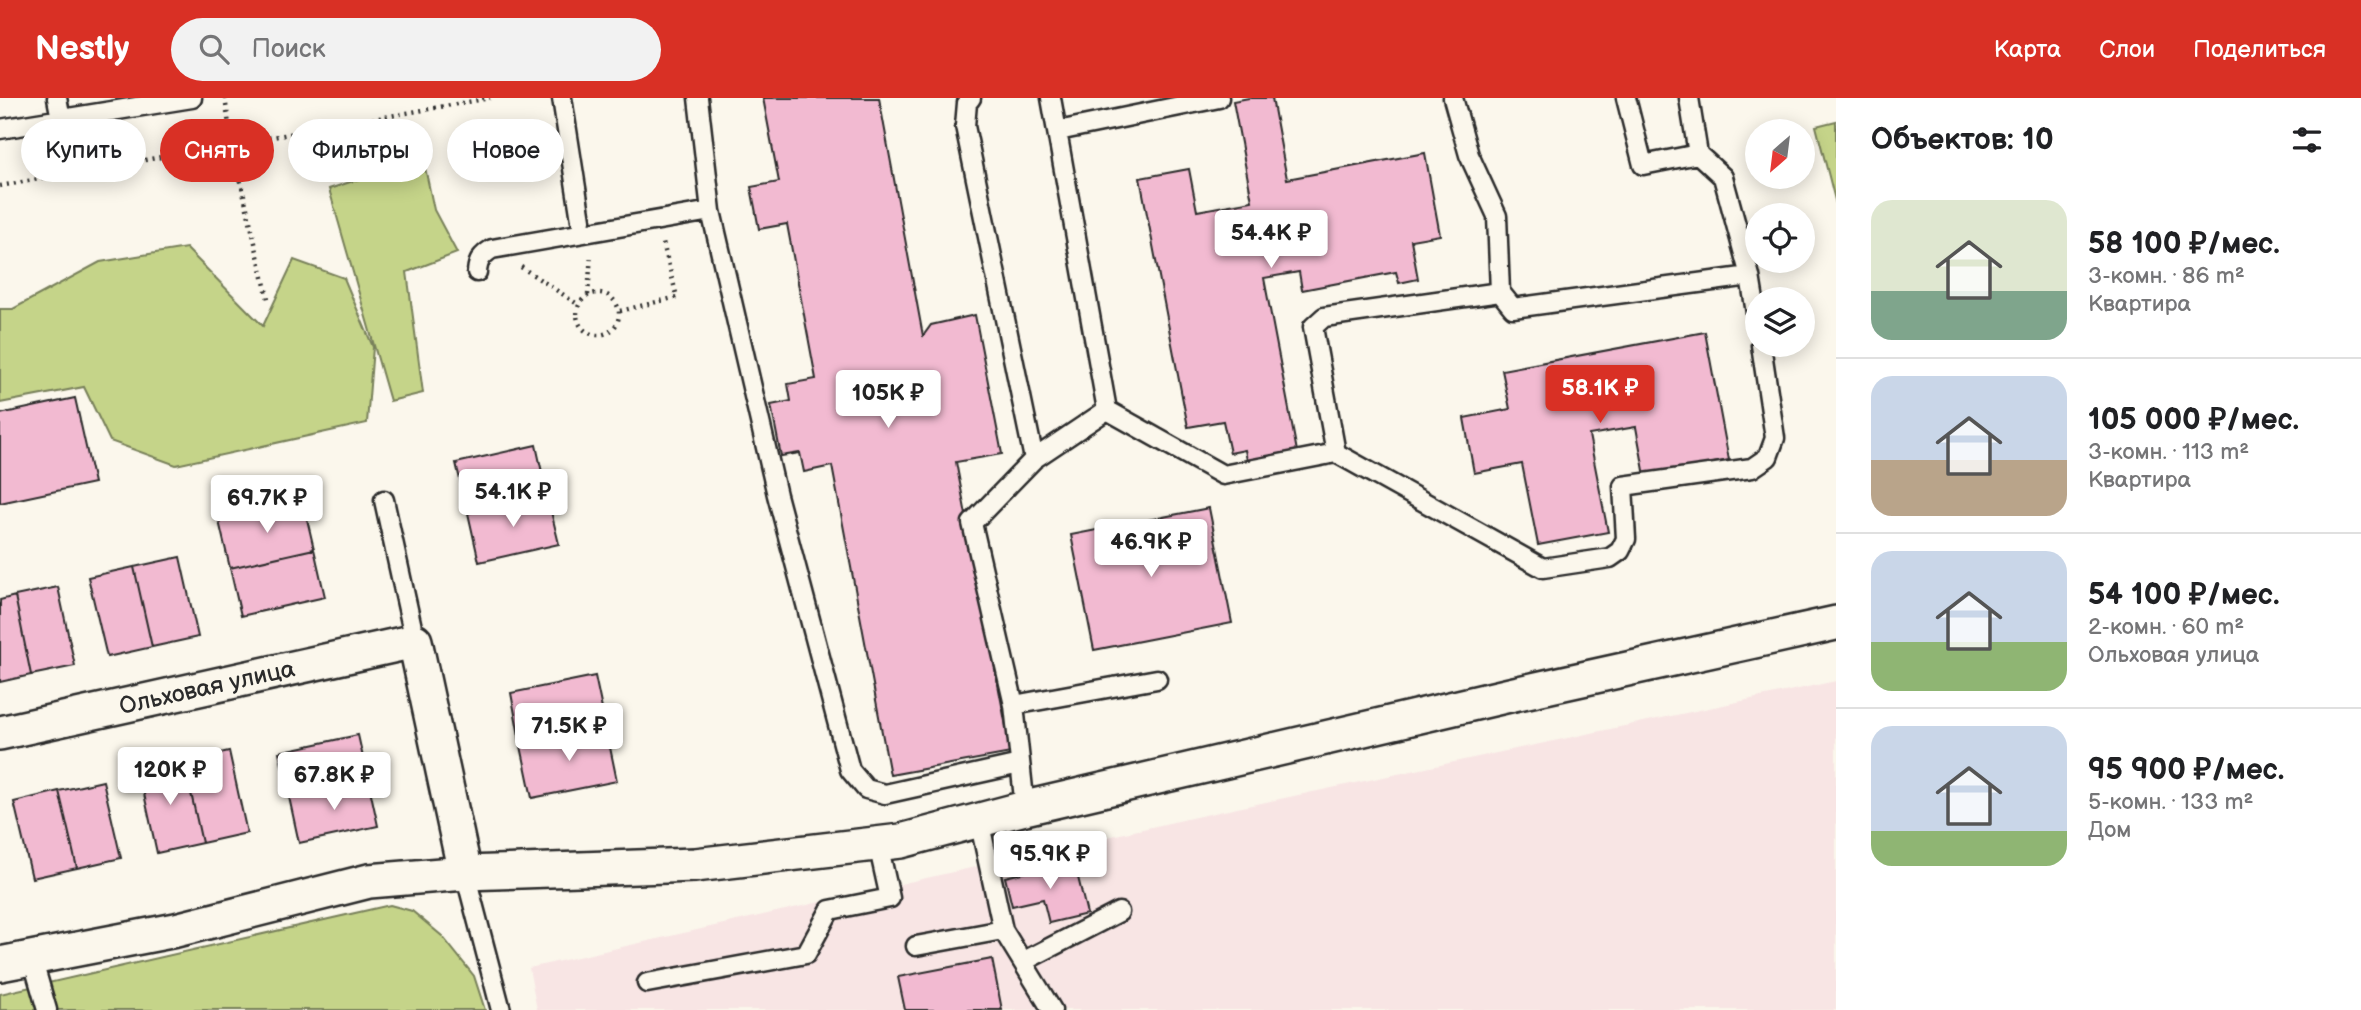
<!DOCTYPE html>
<html lang="ru">
<head>
<meta charset="utf-8">
<style>
  :root { --surface:#fff; --page:#f2f2f2; --text:#202124; --muted:#757577; --line:#e0e0e0; --accent:#d93025 }
  body { margin:0; font-family:"Balsamiq Sans",sans-serif; background:var(--page); color:var(--text); height:100vh; display:flex; flex-direction:column; font-size:26px; white-space:nowrap }
  * { box-sizing:border-box; margin:0 }
  p { font-size:23px; color:var(--muted) }
  .icon { flex:none; width:38px; height:38px; fill:none; stroke:currentColor; stroke-width:2; stroke-linecap:round; stroke-linejoin:round }
  .map { position:relative; flex:1; overflow:hidden }
  .sheet { display:flex; flex-direction:column; background:var(--surface); width:525px }
  .sheet>* { flex:none }
  .guide { position:absolute; left:21px; top:21px; width:665px; height:63px; display:flex; gap:14px }
  .needle { width:46px; rotate:208deg }
  .fabs { position:absolute; left:1745px; top:21px; display:grid; gap:14px }
  .fabs a { display:grid; place-items:center; width:70px; height:70px; border-radius:50%; background:var(--surface); box-shadow:0 4px 18px #0003; font-size:35px }
  .price { position:absolute; translate:-50% -60px; padding:0 16px; border-radius:7px; background:#fff; color:#222; font-size:23px; line-height:46px; filter:drop-shadow(0 2px 4px #0008) }
  .price::after { content:''; position:absolute; left:50%; top:42px; width:21px; height:16px; margin-left:-10px; background:inherit; clip-path:polygon(0 0,100% 0,50% 100%) }
  .price.active { background:var(--accent); color:#fff }
  ul { padding:0; list-style:none }
  li { display:flex; align-items:center; gap:21px; height:175px; padding:0 35px }
  li+li { border-top:2px solid var(--line) }
  li span { display:grid; place-items:center; flex:none; width:196px; height:140px; border-radius:21px; color:#555 }
  li>.icon { margin-inline-start:auto }
  span .icon { width:84px; height:84px; fill:#fffc; stroke-width:1 }
  li b { font-size:30px }
  h2 { display:flex; justify-content:space-between; align-items:center; height:84px; padding:0 35px; font-size:30px }
  .tag { padding:0 24px; border-radius:32px; background:var(--surface); box-shadow:0 4px 18px #0003; font-size:24px; line-height:63px }
  .tag.active { background:var(--accent); color:#fff }
  header { display:flex; align-items:center; gap:42px; box-sizing:border-box; height:98px; padding:0 35px; background:var(--accent); color:#fff }
  header strong { font-size:33px }
  nav { display:flex; gap:38px; margin-inline-start:auto; font-size:24px }
  .search { width:490px; height:63px; background:var(--page); display:flex; align-items:center; gap:18px; box-sizing:border-box; padding:0 24px; border-radius:38px; color:var(--muted); font-size:26px }
  main { display:flex; flex:1; min-height:0 }
  .map>svg:first-child { display:block }
</style>
</head>
<body>
<header>
<strong>Nestly</strong>
<div class="search"><svg class="icon" aria-label="search" viewBox="0 0 24 24"><circle cx="10" cy="10" r="6"/><path d="M15 15l6 6"/></svg>Поиск</div>
<nav><a>Карта</a><a>Слои</a><a>Поделиться</a></nav>
</header>
<main>
<div class="map">
<svg width="1836" height="912" viewBox="0 0 1836 912">
  <rect width="100%" height="100%" fill="#fbf7ec"/>
  <filter id="ink" filterUnits="userSpaceOnUse"><feTurbulence type="fractalNoise" baseFrequency=".0143" numOctaves="2"/><feDisplacementMap in="SourceGraphic" scale="14" xChannelSelector="R" yChannelSelector="G"/><feConvolveMatrix kernelMatrix="1 2 1 2 8 2 1 2 1" color-interpolation-filters="sRGB"/></filter>
  <g filter="url(#ink)">
    <!-- built -->
    <path fill="#f8e5e4" d="M1836 583V912H537L529 870 1200 718Z"/>
    <!-- green -->
    <path fill="#c5d489" stroke="#78805a" stroke-width="2" d="M1836 23V106L1816 28Z
      M423 60 434 112 457 155 407 174 423 295 390 303 329 91Z
      M186 150 263 228 294 162 344 180 373 249 367 325 176 367 110 343 84 289 0 305V211H13L100 164Z
      M390 807 412 813 442 838 474 878 485 912H0V896Z"/>
    <!-- building -->
    <path fill="#f2bad1" stroke="#2b2b2b" stroke-width="2" d="M763 0H879L923 238 931 227 975 217 1002 356 956 364 1011 655 890 677 832 368 804 374 800 355 781 358 771 307 791 303 788 286 816 281 787 126 759 131 751 89 779 84Z
      M1249 0H1272L1287 81 1425 55 1440 137 1411 142 1418 181 1399 185 1396 174 1302 192 1299 174 1264 180 1299 364 1249 373 1245 352 1230 355 1223 323 1188 329 1140 80 1189 71 1197 113 1252 103 1233 3Z
      M1705 234 1729 362 1645 378 1636 329 1589 337 1608 434 1538 447 1522 366 1474 375 1464 320 1510 311 1502 272Z
      M75 300 94 385 0 405V316Z
      M536 347 547 397 468 415 456 365Z
      M547 397 559 446 479 464 468 415Z
      M303 404 314 451 230 470 219 423Z
      M1209 410 1232 525 1094 552 1071 437Z
      M314 451 325 499 241 518 230 470Z
      M180 459 198 539 152 549 134 469Z
      M134 469 152 549 107 559 88 479Z
      M58 489 75 568 31 577 15 498Z
      M15 498 31 577 0 584V502Z
      M595 578 606 630 521 648 511 595Z
      M606 630 617 683 532 700 521 648Z
      M358 637 368 682 289 699 279 654Z
      M229 653 247 735 202 745 184 663Z
      M184 663 202 745 157 755 139 673Z
      M368 682 378 728 299 745 289 699Z
      M103 683 121 760 77 770 59 693Z
      M59 693 77 770 32 780 14 704Z
      M1074 763 1087 816 1049 825 1043 801 1012 808 1005 779Z
      M992 861 1002 912H905L898 879Z"/>
    <g fill="none" stroke-linecap="round" stroke-linejoin="round">
      <defs>
        <path id="lane" d="M57 0 61 21
          M562 0 581 122
          M698 0 711 113 777 397 850 672 866 691 885 696 1020 666
          M971 0 967 5 965 28 1034 361
          M1453 0 1469 57 1497 118 1500 194 1513 210 1750 178 1757 221
          M1626 0 1643 67 1698 56
          M1689 0 1698 56 1723 79 1750 178
          M0 31 192 0
          M1058 33 1219 0
          M477 174C478 162 482 157 492 151L711 113
          M1107 312 1223 377 1336 355 1543 470 1610 460 1620 453 1626 441 1623 388 1752 370 1768 359 1775 340 1761 247
          M1336 355 1313 229 1324 219 1500 194
          M384 402 415 543
          M1014 607 1157 581
          M1025 710 1014 607 972 425 1034 361 1107 312 1051 0
          M979 722 1003 832 1052 912
          M465 775 501 912
          M916 848 1003 832
          M32 860 47 912
          M1024 863 1119 814
          M647 885 806 856 830 812 890 800 878 746"/>
        <g id="street">
          <path id="s1" d="M0 635 415 543 465 775"/>
          <path d="M0 866 176 832 369 783 465 775 695 767 901 743 1025 710 1514 596 1836 525"/>
        </g>
      </defs>
      <!-- lane casing -->
      <use href="#lane" stroke="#2b2b2b" stroke-width="23"/>
      <!-- street casing -->
      <use href="#street" stroke="#2b2b2b" stroke-width="38"/>
      <!-- path -->
      <path stroke="#2b2b2b" stroke-width="4.5" stroke-dasharray="2 5" stroke-linecap="butt" d="M225 0 232 46 269 205
        M0 88 490 0
        M521 169 579 207
        M577 216a21 21 0 1 1 42 0a21 21 0 1 1-42 0Z
        M588 197 591 156
        M620 213 677 199 663 145"/>
      <!-- lane -->
      <use href="#lane" stroke="#fbf7ec" stroke-width="18"/>
      <!-- street -->
      <use href="#street" stroke="#fbf7ec" stroke-width="33"/>
    </g>
  </g>
  <g text-anchor="middle" dominant-baseline="central" stroke-width="5" stroke-linejoin="round" paint-order="stroke">
    <!-- street labels -->
    <g font-size="24" fill="#2b2b2b" stroke="#fbf7ec">
      <text stroke="none"><textPath href="#s1" startOffset="212">Ольховая улица</textPath></text>
    </g>
  </g>
</svg>
<div class="fabs">
<a><svg class="needle" viewBox="-14 -14 28 28"><path d="M0-13l5 13h-10z" fill="#e53935"/><path d="M0 13l5-13h-10z" fill="#757577"/></svg></a>
<a><svg class="icon" aria-label="locate" viewBox="0 0 24 24"><circle cx="12" cy="12" r="6"/><path d="M12 2v4M12 18v4M2 12h4M18 12h4"/></svg></a>
<a><svg class="icon" aria-label="layers" viewBox="0 0 24 24"><path d="M12 4l9 5-9 5-9-5zM3 14l9 5 9-5"/></svg></a>
</div>
<b class="price" style="left:1271px;top:172px">54.4K ₽</b>
<b class="price active" style="left:1600px;top:327px">58.1K ₽</b>
<b class="price" style="left:888px;top:332px">105K ₽</b>
<b class="price" style="left:513px;top:431px">54.1K ₽</b>
<b class="price" style="left:267px;top:437px">69.7K ₽</b>
<b class="price" style="left:1151px;top:481px">46.9K ₽</b>
<b class="price" style="left:569px;top:665px">71.5K ₽</b>
<b class="price" style="left:170px;top:709px">120K ₽</b>
<b class="price" style="left:334px;top:714px">67.8K ₽</b>
<b class="price" style="left:1050px;top:793px">95.9K ₽</b>
<div class="guide">
<a class="tag">Купить</a>
<a class="tag active">Снять</a>
<a class="tag">Фильтры</a>
<a class="tag">Новое</a>
</div>
</div>
<section class="sheet">
<h2>Объектов: 10<svg class="icon" aria-label="filters" viewBox="0 0 24 24"><path d="M4 7h16M4 17h16"/><circle cx="9" cy="7" r="2"/><circle cx="15" cy="17" r="2"/></svg></h2>
<ul>
<li><span style="background:linear-gradient(#dfe7d0 65%,#7fa58c 0)"><svg class="icon" aria-label="home" viewBox="0 0 24 24"><path d="M3 11l9-7 9 7M6 9v11h12V9"/></svg></span><div><b>58 100 ₽/мес.</b><p>3-комн. · 86 m²</p><p>Квартира</p></div></li>
<li><span style="background:linear-gradient(#c9d6e8 60%,#b9a48a 0)"><svg class="icon" aria-label="home" viewBox="0 0 24 24"><path d="M3 11l9-7 9 7M6 9v11h12V9"/></svg></span><div><b>105 000 ₽/мес.</b><p>3-комн. · 113 m²</p><p>Квартира</p></div></li>
<li><span style="background:linear-gradient(#c9d6e8 65%,#8fb573 0)"><svg class="icon" aria-label="home" viewBox="0 0 24 24"><path d="M3 11l9-7 9 7M6 9v11h12V9"/></svg></span><div><b>54 100 ₽/мес.</b><p>2-комн. · 60 m²</p><p>Ольховая улица</p></div></li>
<li><span style="background:linear-gradient(#c9d6e8 75%,#8fb573 0)"><svg class="icon" aria-label="home" viewBox="0 0 24 24"><path d="M3 11l9-7 9 7M6 9v11h12V9"/></svg></span><div><b>95 900 ₽/мес.</b><p>5-комн. · 133 m²</p><p>Дом</p></div></li>
</ul>
</section>
</main>
</body>
</html>
